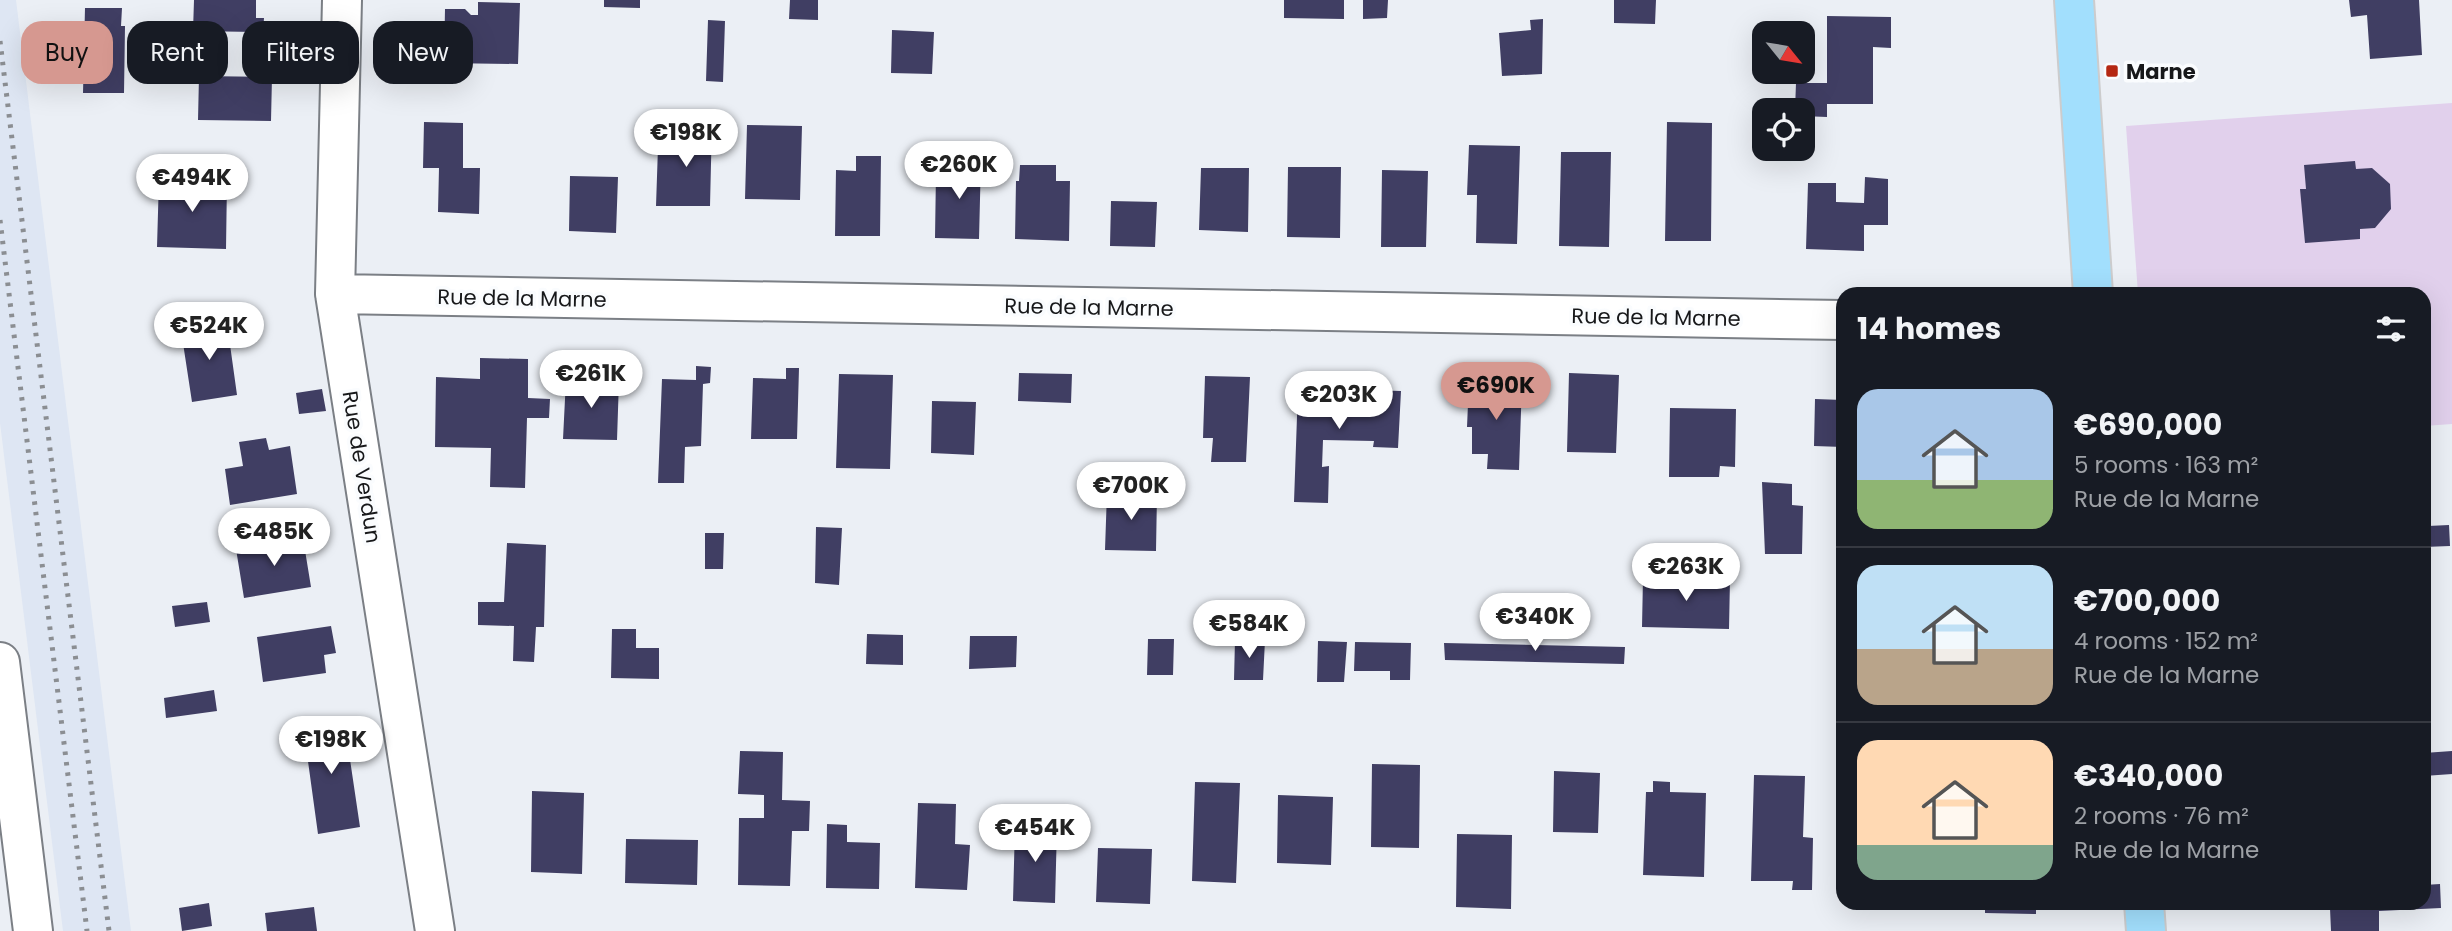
<!DOCTYPE html>
<html lang="en">
<head>
<meta charset="utf-8">
<style>
  :root { --surface:#171b24; --page:#20242c; --text:#f1f3f6; --muted:#9ea1a6; --line:#363941; --accent:#d69890 }
  body { margin:0; font-family:Poppins,sans-serif; background:var(--page); color:var(--text); height:100vh; display:flex; flex-direction:column; font-size:26px; white-space:nowrap }
  * { box-sizing:border-box; margin:0 }
  p { font-size:23px; color:var(--muted) }
  .icon { flex:none; width:38px; height:38px; fill:none; stroke:currentColor; stroke-width:2; stroke-linecap:round; stroke-linejoin:round }
  .map { position:relative; flex:1; overflow:hidden }
  .details { position:absolute; left:1836px; top:287px; width:595px; height:623px; display:flex; flex-direction:column; background:var(--surface); border-radius:21px; box-shadow:0 7px 28px #0002 }
  .details>* { flex:none }
  .hud { position:absolute; left:21px; top:21px; width:665px; height:63px; display:flex; gap:14px }
  .needle { width:46px; rotate:120deg }
  .controls { position:absolute; left:1752px; top:21px; display:grid; gap:14px }
  .controls a { display:grid; place-items:center; width:63px; height:63px; border-radius:14px; background:var(--surface); box-shadow:0 7px 28px #0002; font-size:35px }
  .price { position:absolute; translate:-50% -60px; padding:0 16px; border-radius:24px; background:#fff; color:#222; font-size:23px; line-height:46px; filter:drop-shadow(0 2px 4px #0008) }
  .price::after { content:''; position:absolute; left:50%; top:42px; width:21px; height:16px; margin-left:-10px; background:inherit; clip-path:polygon(0 0,100% 0,50% 100%) }
  .price.active { background:var(--accent); color:#111 }
  ul { padding:0; list-style:none }
  li { display:flex; align-items:center; gap:21px; height:175px; padding:0 21px }
  li+li { border-top:2px solid var(--line) }
  li span { display:grid; place-items:center; flex:none; width:196px; height:140px; border-radius:21px; color:#555 }
  li>.icon { margin-inline-start:auto }
  span .icon { width:84px; height:84px; fill:#fffc; stroke-width:1 }
  li b { font-size:30px }
  h2 { display:flex; justify-content:space-between; align-items:center; height:84px; padding:0 21px; font-size:30px }
  .tag { padding:0 24px; border-radius:21px; background:var(--surface); box-shadow:0 7px 28px #0002; font-size:24px; line-height:63px }
  .tag.active { background:var(--accent); color:#111 }
  .map>svg:first-child { display:block }
</style>
</head>
<body>
<div class="map">
<svg width="2452" height="931" viewBox="0 0 2452 931">
  <rect width="100%" height="100%" fill="#ebeff5"/>
  <!-- built -->
  <path fill="#dee6f3" d="M0 0H16L131 931H63L0 423Z"/>
  <!-- green -->
  <path fill="#e1d0ec" d="M2452 103V424L2424 426V294H2138L2126 126Z"/>
  <!-- building -->
  <path fill="#403e63" d="M194 0H256V18H264L263 32 193 31Z
    M604 0H640V8L604 7Z
    M790 0H818V20L789 19Z
    M1284 0H1344V19L1284 18Z
    M1363 0H1388L1387 18 1363 19Z
    M1614 0H1656L1655 24 1614 23Z
    M2349 0H2419L2422 55 2370 59 2367 15 2351 17Z
    M478 2 520 3 518 64 444 63 445 9H465L471 15H478Z
    M85 8H122L121 26H125L124 93H83Z
    M1827 16 1891 17V48L1873 47V104H1827V117L1802 116V110H1795L1796 83H1827Z
    M1543 19 1542 74 1502 76 1499 33 1531 30 1530 20Z
    M708 20 725 21 723 82 706 81Z
    M892 30 934 32 932 74 891 73Z
    M199 76 272 77 271 121 198 120Z
    M685 120 712 121 710 206H656L658 147H685Z
    M424 122 463 123V168H480L479 214 438 212 439 168H423Z
    M1667 122 1712 123 1711 241H1665Z
    M747 125 802 126 800 200 745 199Z
    M1469 145 1520 146 1517 244 1476 243 1477 195H1467Z
    M1561 152H1611L1609 247 1559 246Z
    M856 156H881L880 236H835L836 170 856 171Z
    M956 158 981 159 979 239 935 238 936 172 956 173Z
    M2355 161 2356 169 2372 168 2390 184 2391 209 2375 228 2360 229V239L2305 243 2300 189H2306L2304 165Z
    M1020 165H1056V181H1070L1069 241 1015 239 1016 181H1019Z
    M1288 167H1341L1340 238 1287 237Z
    M1201 168H1249L1248 232 1199 230Z
    M1382 170 1428 171 1426 247H1381Z
    M570 176 618 177 616 233 569 231Z
    M1865 177 1888 179V225H1864V251L1806 249 1808 183H1836V202L1864 203Z
    M159 178 227 180 226 249 157 247Z
    M1111 201 1157 202 1155 247 1110 246Z
    M227 323 237 395 192 402 181 330Z
    M480 358 528 359V398L550 399 549 418H527L525 488 490 487 491 448 435 447 436 377 480 379Z
    M696 366 711 367 710 383 703 384 701 446 685 447 684 483H658L662 379 696 380Z
    M786 368H799L797 439H751L753 378 786 379Z
    M1019 373 1072 374 1071 403 1018 401Z
    M1569 373 1619 375 1616 453 1567 452Z
    M839 374 893 375 890 469 836 468Z
    M1205 376 1250 377 1246 462H1211L1213 438H1203Z
    M566 379 619 380 617 440 563 439Z
    M1469 381 1522 382 1519 470 1487 469 1488 454H1472V427H1467Z
    M1298 388 1401 391 1398 448 1373 447 1374 441 1323 440 1322 467 1329 466 1328 503 1294 502Z
    M322 389 326 411 299 414 296 393Z
    M1815 399 1843 400V447L1814 446Z
    M932 401 976 402 974 455 931 453Z
    M1670 408 1736 409 1735 467 1720 466 1719 477H1669Z
    M266 438 269 450 290 446 297 494 230 505 225 469 243 466 239 442Z
    M1762 482 1792 484V505L1803 506 1802 554H1765Z
    M1107 492 1157 494 1156 551 1105 550Z
    M2424 493H2426L2428 526 2449 525 2450 546 2424 547Z
    M816 527 842 528 839 585 815 583Z
    M705 533H724L723 569H705Z
    M303 538 311 587 244 598 236 549Z
    M507 543 546 545 544 627H536L534 662 513 661 514 626 478 625V602H504Z
    M1838 555H1843V626H1837Z
    M1643 578 1730 579 1729 629 1642 627Z
    M207 602 210 622 175 627 172 606Z
    M331 626 336 653 324 655 326 673 263 682 257 637Z
    M612 629H636V648H659V679L611 678Z
    M867 634 903 635V665L866 664Z
    M970 636H1017L1016 667 969 669Z
    M1148 639H1174L1173 675H1147Z
    M1235 640H1265L1263 680H1234Z
    M1318 641 1347 642 1344 682H1317Z
    M1355 642 1411 643 1410 680H1390V671H1354Z
    M1444 643 1625 647 1624 664 1445 660Z
    M214 690 217 711 166 718 164 698Z
    M1840 703H1843V758H1839Z
    M344 719 360 827 318 834 303 725Z
    M740 751 783 752 782 800 810 801 809 831H792L790 886 738 885 739 818H764V795L738 794Z
    M2452 751V774L2424 776V753Z
    M1372 764 1420 765 1419 848 1371 847Z
    M1554 771 1600 773 1598 833 1553 832Z
    M1754 775 1805 776 1803 837 1813 838 1812 890H1792L1793 881H1751Z
    M1653 781 1670 782V792L1706 793 1704 877 1643 875 1646 792H1653Z
    M1195 782 1240 783 1236 883 1192 881Z
    M532 791 584 793 582 874 531 872Z
    M1278 795 1333 797 1331 865 1277 863Z
    M918 803 956 804 955 844 970 845 967 890 915 888Z
    M827 824 847 825V842L880 843 879 889 826 888Z
    M1015 826 1057 827 1055 903 1013 901Z
    M1457 834 1512 835 1511 909 1456 907Z
    M626 839 698 840 697 885 625 883Z
    M1098 848 1152 849 1150 904 1096 902Z
    M2440 884 2441 908 2379 911V931H2331L2330 908H2322V903H2424V885Z
    M209 903 212 926 182 931 179 908Z
    M1985 903H2036V914L1985 913Z
    M314 907 317 931H267L265 913Z"/>
  <g fill="none" stroke-linecap="round" stroke-linejoin="round">
    <defs>
      <path id="street" d="M342 0 335 294 435 931
        M335 294 1843 320
        M0 662 33 931"/>
      <path id="primary" d="M2074 0 2093 294
        M2144 903 2146 931"/>
    </defs>
    <!-- street casing -->
    <use href="#street" stroke="#7b7f85" stroke-width="42"/>
    <!-- primary casing -->
    <use href="#primary" stroke="#cccccd" stroke-width="42"/>
    <!-- street -->
    <use href="#street" stroke="#fff" stroke-width="38"/>
    <!-- primary -->
    <use href="#primary" stroke="#a2dffd" stroke-width="38"/>
    <!-- rail -->
    <path stroke="#8b8e92" stroke-width="5" stroke-dasharray="3.5 7" stroke-linecap="butt" d="M0 41 109 931
      M0 220 87 931"/>
  </g>
  <!-- markers -->
  <rect fill="#b52813" stroke="#fafcfe" stroke-width="2.5" x="2105" y="64" width="14" height="14" rx="3.5"/>
  <g text-anchor="middle" dominant-baseline="central" stroke-width="7" stroke-linejoin="round" paint-order="stroke">
    <!-- poi labels -->
    <g font-size="21" font-weight="bold" fill="#17181a" stroke="#fafcfe" text-anchor="start">
      <text x="2126" y="71">Marne</text>
    </g>
    <!-- street labels -->
    <g font-size="21" fill="#17181a" stroke="#fafcfe">
      <text transform="translate(522 298) rotate(1)">Rue de la Marne</text>
      <text transform="translate(1089 307) rotate(1)">Rue de la Marne</text>
      <text transform="translate(1656 317) rotate(1)">Rue de la Marne</text>
      <text transform="translate(362 467) rotate(81)">Rue de Verdun</text>
    </g>
  </g>
</svg>
<div class="controls">
<a><svg class="needle" viewBox="-14 -14 28 28"><path d="M0-13l5 13h-10z" fill="#e53935"/><path d="M0 13l5-13h-10z" fill="#9ea1a6"/></svg></a>
<a><svg class="icon" aria-label="locate" viewBox="0 0 24 24"><circle cx="12" cy="12" r="6"/><path d="M12 2v4M12 18v4M2 12h4M18 12h4"/></svg></a>
</div>
<b class="price" style="left:686px;top:169px">€198K</b>
<b class="price" style="left:959px;top:201px">€260K</b>
<b class="price" style="left:192px;top:214px">€494K</b>
<b class="price" style="left:209px;top:362px">€524K</b>
<b class="price" style="left:591px;top:410px">€261K</b>
<b class="price active" style="left:1496px;top:422px">€690K</b>
<b class="price" style="left:1339px;top:431px">€203K</b>
<b class="price" style="left:1131px;top:522px">€700K</b>
<b class="price" style="left:274px;top:568px">€485K</b>
<b class="price" style="left:1686px;top:603px">€263K</b>
<b class="price" style="left:1535px;top:653px">€340K</b>
<b class="price" style="left:1249px;top:660px">€584K</b>
<b class="price" style="left:331px;top:776px">€198K</b>
<b class="price" style="left:1035px;top:864px">€454K</b>
<div class="hud">
<a class="tag active">Buy</a>
<a class="tag">Rent</a>
<a class="tag">Filters</a>
<a class="tag">New</a>
</div>
<section class="details">
<h2>14 homes<svg class="icon" aria-label="filters" viewBox="0 0 24 24"><path d="M4 7h16M4 17h16"/><circle cx="9" cy="7" r="2"/><circle cx="15" cy="17" r="2"/></svg></h2>
<ul>
<li><span style="background:linear-gradient(#a9c7e8 65%,#8fb573 0)"><svg class="icon" aria-label="home" viewBox="0 0 24 24"><path d="M3 11l9-7 9 7M6 9v11h12V9"/></svg></span><div><b>€690,000</b><p>5 rooms · 163 m²</p><p>Rue de la Marne</p></div></li>
<li><span style="background:linear-gradient(#bfe0f5 60%,#b9a48a 0)"><svg class="icon" aria-label="home" viewBox="0 0 24 24"><path d="M3 11l9-7 9 7M6 9v11h12V9"/></svg></span><div><b>€700,000</b><p>4 rooms · 152 m²</p><p>Rue de la Marne</p></div></li>
<li><span style="background:linear-gradient(#ffd9b3 75%,#7fa58c 0)"><svg class="icon" aria-label="home" viewBox="0 0 24 24"><path d="M3 11l9-7 9 7M6 9v11h12V9"/></svg></span><div><b>€340,000</b><p>2 rooms · 76 m²</p><p>Rue de la Marne</p></div></li>
</ul>
</section>
</div>
</body>
</html>
